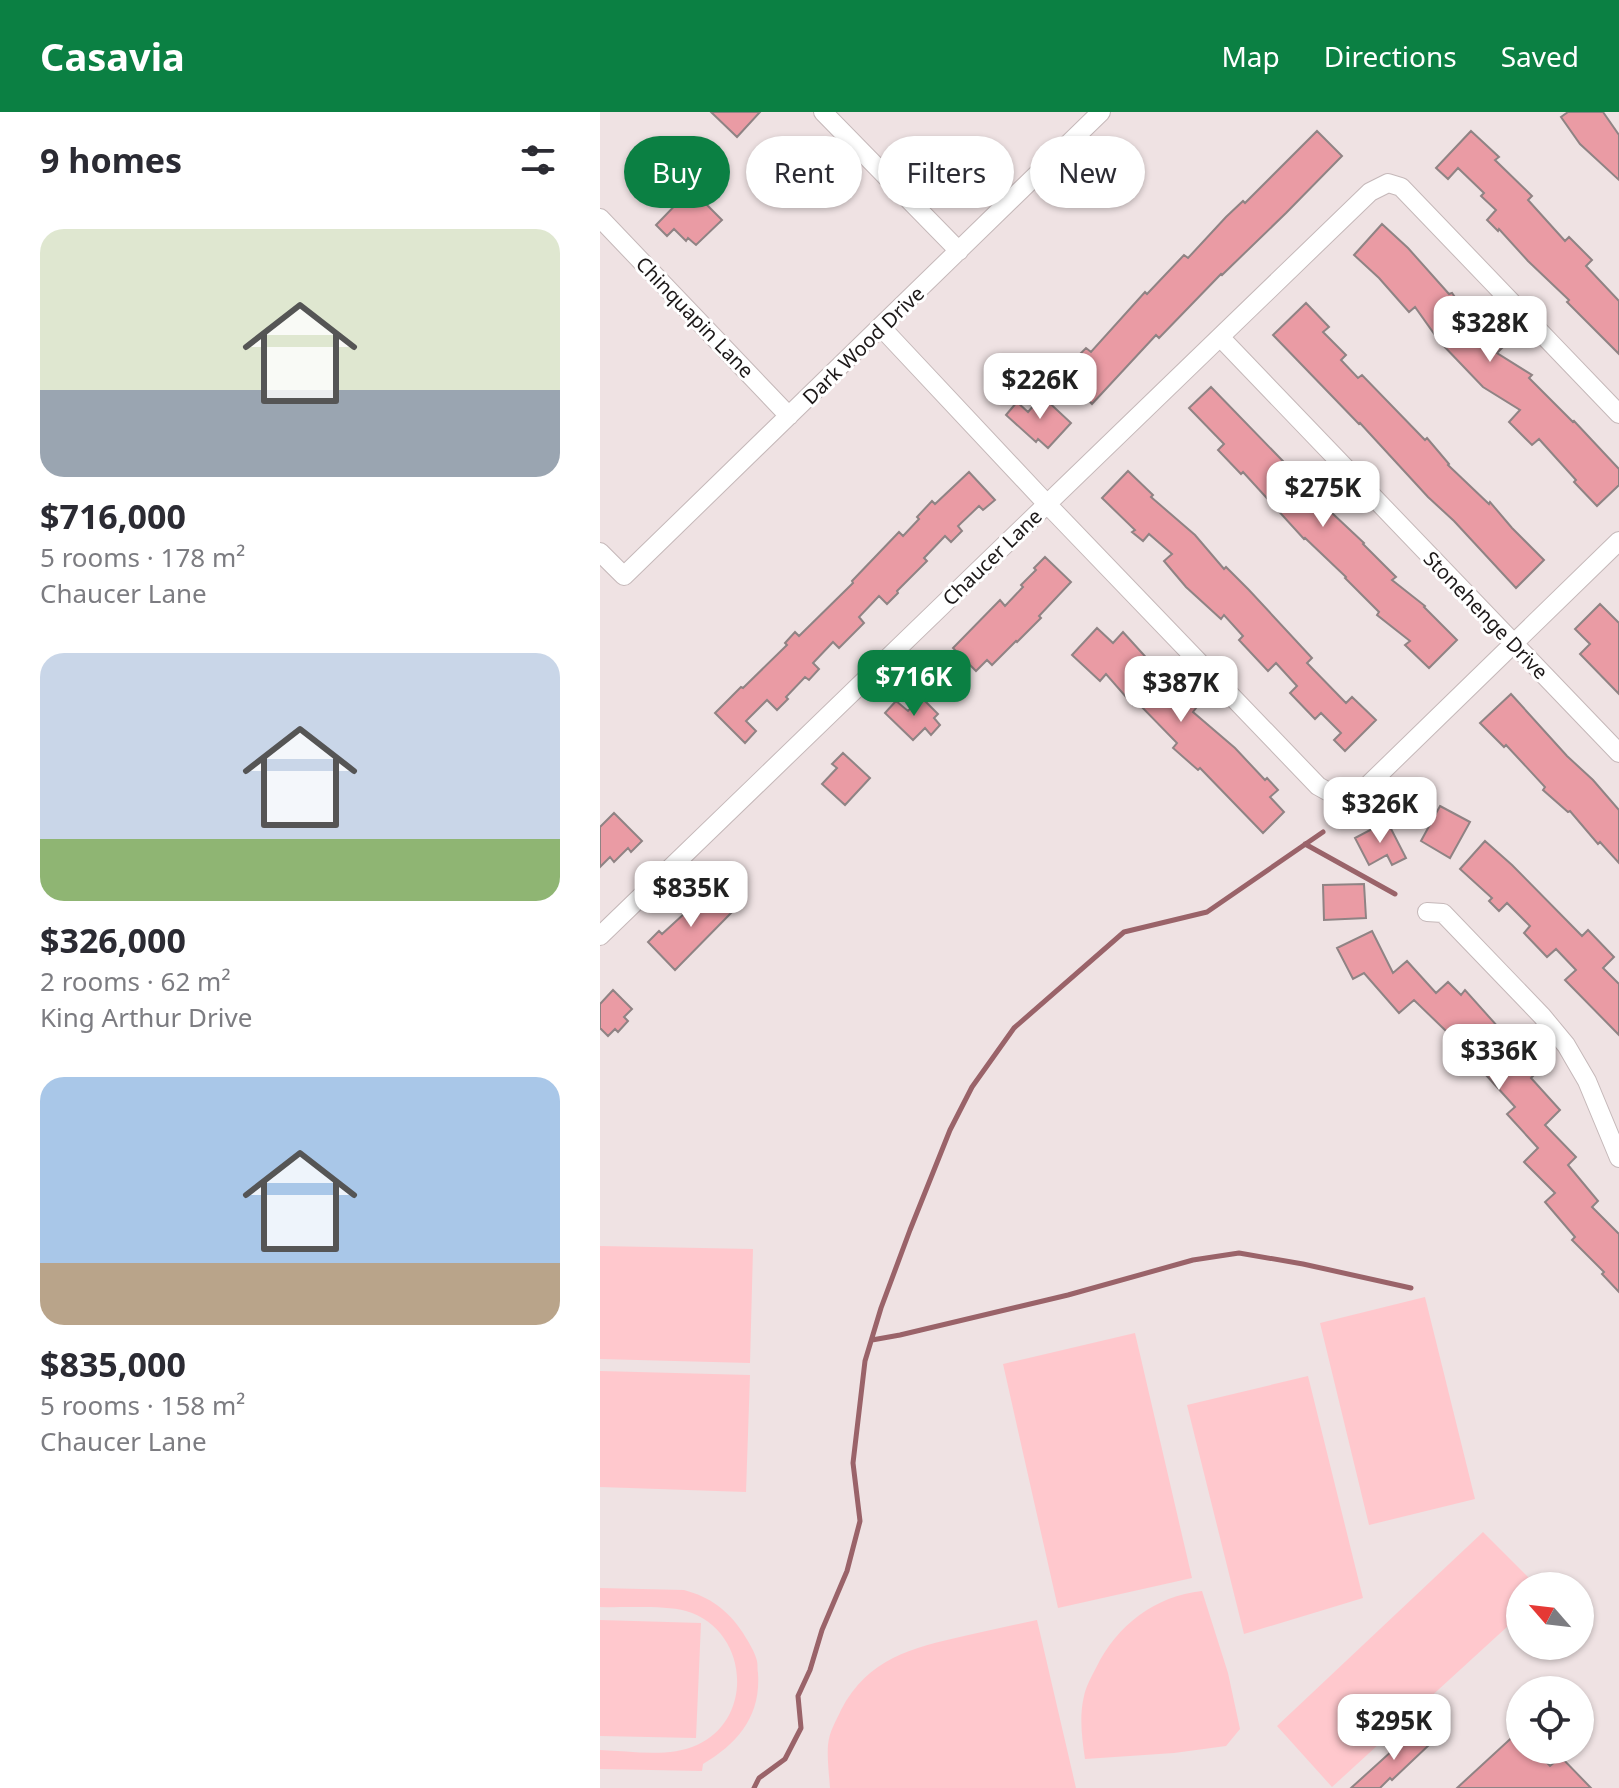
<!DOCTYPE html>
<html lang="en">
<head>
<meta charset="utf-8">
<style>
  :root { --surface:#fff; --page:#f2f2f3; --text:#2b2b33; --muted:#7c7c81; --accent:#0b8043 }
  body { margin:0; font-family:"Noto Sans",sans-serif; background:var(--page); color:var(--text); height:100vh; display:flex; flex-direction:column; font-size:30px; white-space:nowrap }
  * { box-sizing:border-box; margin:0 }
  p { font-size:26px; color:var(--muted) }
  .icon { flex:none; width:44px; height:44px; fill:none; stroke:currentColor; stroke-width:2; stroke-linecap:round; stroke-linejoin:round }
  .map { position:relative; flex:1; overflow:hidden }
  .drawer { display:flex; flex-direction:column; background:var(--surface); width:600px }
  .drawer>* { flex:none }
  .hud { position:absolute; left:24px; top:24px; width:760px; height:72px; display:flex; gap:16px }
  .needle { width:52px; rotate:298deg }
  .tools { position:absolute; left:906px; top:1460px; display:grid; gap:16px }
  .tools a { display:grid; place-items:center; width:88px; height:88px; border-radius:50%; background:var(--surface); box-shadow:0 2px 6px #0004; font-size:40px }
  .price { position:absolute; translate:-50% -68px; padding:0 18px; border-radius:16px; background:#fff; color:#222; font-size:26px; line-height:52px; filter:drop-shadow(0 2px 4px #0008) }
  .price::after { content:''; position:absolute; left:50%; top:48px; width:24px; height:18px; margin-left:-12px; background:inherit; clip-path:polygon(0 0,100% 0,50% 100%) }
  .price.selected { background:var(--accent); color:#fff }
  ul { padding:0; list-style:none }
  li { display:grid; align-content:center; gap:16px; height:424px; padding:0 40px }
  li span { display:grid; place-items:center; height:248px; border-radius:24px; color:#555 }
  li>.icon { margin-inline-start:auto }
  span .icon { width:144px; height:144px; fill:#fffc; stroke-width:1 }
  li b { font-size:34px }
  h2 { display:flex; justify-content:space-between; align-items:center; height:96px; padding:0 40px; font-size:34px }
  .chip { padding:0 28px; border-radius:36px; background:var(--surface); box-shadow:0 2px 6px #0004; font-size:28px; line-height:72px }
  .chip.selected { background:var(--accent); color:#fff }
  header { display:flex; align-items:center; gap:48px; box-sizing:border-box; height:112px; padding:0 40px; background:var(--accent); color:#fff }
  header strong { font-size:38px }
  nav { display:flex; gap:44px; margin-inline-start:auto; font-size:28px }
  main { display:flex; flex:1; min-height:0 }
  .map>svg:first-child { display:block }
</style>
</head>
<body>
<header>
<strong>Casavia</strong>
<nav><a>Map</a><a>Directions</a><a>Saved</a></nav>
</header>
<main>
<section class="drawer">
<h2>9 homes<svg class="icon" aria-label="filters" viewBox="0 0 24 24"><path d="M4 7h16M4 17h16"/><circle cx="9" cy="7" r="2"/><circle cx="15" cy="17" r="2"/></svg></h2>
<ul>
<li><span style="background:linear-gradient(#dfe7d0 65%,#9aa5b1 0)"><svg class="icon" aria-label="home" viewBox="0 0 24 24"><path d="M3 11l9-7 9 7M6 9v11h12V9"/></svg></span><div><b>$716,000</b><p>5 rooms · 178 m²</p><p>Chaucer Lane</p></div></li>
<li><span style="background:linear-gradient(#c9d6e8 75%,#8fb573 0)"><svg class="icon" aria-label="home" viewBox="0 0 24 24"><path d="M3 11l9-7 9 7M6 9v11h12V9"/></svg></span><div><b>$326,000</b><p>2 rooms · 62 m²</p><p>King Arthur Drive</p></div></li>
<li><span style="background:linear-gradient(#a9c7e8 75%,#b9a48a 0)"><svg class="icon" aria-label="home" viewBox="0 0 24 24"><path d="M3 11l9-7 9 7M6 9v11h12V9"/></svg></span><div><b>$835,000</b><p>5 rooms · 158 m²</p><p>Chaucer Lane</p></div></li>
</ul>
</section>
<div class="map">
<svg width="1019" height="1676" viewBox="0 0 1019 1676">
  <rect width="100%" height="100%" fill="#efe2e3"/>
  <!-- green -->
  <path fill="#ffc8cd" d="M0 1134 153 1137 150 1251 0 1247Z
    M825 1185 875 1387 769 1413 720 1211Z
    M535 1221 592 1466 458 1496 403 1252Z
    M0 1259 150 1263 146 1380 0 1375Z
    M708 1264 763 1486 644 1522 587 1293Z
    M883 1420 937 1474H920V1503L732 1675 677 1614Z
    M0 1476 84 1478C110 1485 128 1498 143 1521 148 1529 155 1540 157 1549 158 1553 157 1557 158 1561 161 1604 138 1631 103 1652L102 1659 0 1657V1638C31 1639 69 1646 97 1633 156 1606 148 1517 86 1499 63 1493 25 1496 0 1495Z
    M602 1479 628 1561 640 1617 626 1634 574 1641 485 1647C482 1626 479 1605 484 1584 486 1575 491 1565 496 1556 517 1513 555 1484 602 1479Z
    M0 1508 101 1511 96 1626 0 1624Z
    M437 1508 476 1676H230C229 1662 227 1646 228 1633 229 1620 236 1609 241 1598 268 1546 312 1536 364 1524 388 1519 412 1513 437 1508Z"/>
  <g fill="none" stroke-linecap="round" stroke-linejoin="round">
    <!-- stream -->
    <path stroke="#9a6369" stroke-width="5" d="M705 732 795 782
      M272 1228 300 1223 468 1183 593 1148 639 1141 703 1152 811 1176
      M154 1676 159 1666 185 1647 201 1616 198 1584 210 1558 222 1518 247 1459 260 1409 253 1351 265 1249 281 1196 310 1118 350 1018 372 975 414 916 524 820 607 800 723 720"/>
  </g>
  <!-- building -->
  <path fill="#ea9ba4" stroke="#8f8384" stroke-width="2" d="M111 0H160L137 25Z
    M968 0H1003L1019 23V68L980 32 961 5Z
    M717 19 742 44 686 101 622 163 621 162 559 226 556 223 492 292 461 261 486 236 491 240 545 180 547 182 584 143 588 146 626 105 643 89 645 91Z
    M871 19 899 45 895 48 932 84 928 88 965 129 969 125 992 148 986 154 1019 189V242L967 190 969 188 928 149 899 117 898 119 887 108 896 98 881 84 884 81 858 56 848 67 836 56Z
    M91 77 122 108 96 133 88 126 86 129 74 117 67 124 56 113Z
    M782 112 808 136 849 182 852 181 876 215 879 212 902 236 897 241 932 263 929 266 973 310 974 309 1019 357V373L997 394 974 370 976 368 939 327 932 333 909 310 920 298 883 275 840 230 815 195 809 200 779 166 754 143Z
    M706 191 729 215 723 220 746 243 741 248 758 266 762 263 825 328 827 326 849 352 848 353 889 392 890 390 912 416 944 448 916 476 854 409 828 385 760 311 759 312 673 223Z
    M611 275 709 376 710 375 732 401 764 431 763 432 796 465 792 468 825 494 824 495 857 528 829 556 805 533 810 529 777 503 779 500 745 466 746 465 705 426 704 427 643 360 641 362 618 338 624 332 589 296Z
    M442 284 471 311 448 336 438 327 436 330 406 303 417 290 428 300Z
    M528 359 553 383 551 385 595 423 624 457 626 455 649 478 712 546 707 551 746 591 752 585 776 608 745 639 734 628 741 621 721 601 715 607 690 581 697 574 676 551 668 559 639 528 643 524 624 503 621 507 586 475 564 449 572 442 549 422 543 429 532 420 535 418 502 386Z
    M369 360 395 388 383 398 379 394 358 414 362 419 351 430 345 424 324 446 327 449 297 479 298 481 287 492 279 484 259 505 264 511 239 536 233 530 213 551 219 557 209 568 205 565 186 585 188 587 177 598 167 588 146 609 156 619 145 631 115 601 141 575 143 576 187 533 185 531 195 520 199 524 253 471 252 469 299 420 303 424 319 407 317 405 332 389 335 392Z
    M445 445 471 470 439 504 441 506 417 530 416 529 392 553 387 548 376 559 353 536 400 488 405 494 423 475 421 473 436 458 434 456Z
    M1000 492 1019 511V582L980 542 990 532 975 517Z
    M497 516 513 531 523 520 571 573 572 572 596 596 593 600 635 636 665 668 667 666 678 678 670 685 684 700 663 721 600 656 598 658 573 636 577 631 537 590 533 593 506 562 500 569 472 543Z
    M911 582 967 644 993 668 1019 698V751L1000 730 998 732 970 699 968 700 943 678 945 675 906 633 904 635 880 611Z
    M321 585 338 602 334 606 340 613 331 623 325 616 313 628 285 601 296 589 308 599Z
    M243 641 270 666 245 693 222 672 237 656 232 652Z
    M840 694 870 710 850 746 821 729Z
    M14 701 42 729 31 740 28 736 14 750 10 745 0 755V715Z
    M787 709 806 746 792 753 787 743 769 753 755 726Z
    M885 729 912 753 982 824 988 818 1014 845 1003 856 1019 872V923L965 868 976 858 956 837 947 845 924 821 930 814 907 791 899 799 889 789 892 786 860 757Z
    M764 772 766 806 724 808 723 773Z
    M112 777 134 798 75 858 48 830 59 819 62 822 85 801 82 798 93 786 99 791Z
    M772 819 793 861 807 849 836 881 848 870 861 883 865 878 907 925 904 928 936 961 931 966 960 998 945 1013 976 1045 968 1053 998 1089 992 1095 1019 1122V1180L1002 1162 1004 1160 972 1128 975 1125 945 1090 955 1081 924 1050 938 1036 907 1002 915 995 847 920 814 888 799 901 764 861 753 867 737 836Z
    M13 878 32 897 24 905 28 909 18 920 15 917 8 924 0 916V892Z
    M815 1618 830 1632 792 1668 790 1666 780 1676H751Z
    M920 1618V1638H935L950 1654 961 1645 991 1676H857Z"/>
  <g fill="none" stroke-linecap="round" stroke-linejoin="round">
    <defs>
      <path id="minor" d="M223 0 359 139
        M0 106 189 304
        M281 215 447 392 718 674C735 684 742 688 761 680L1019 429
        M620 225 1019 641
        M0 440 24 464 501 0
        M827 800 843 801 942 904 966 933 987 969 1019 1046
        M0 824 770 80 788 71 801 75 1019 302"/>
    </defs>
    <!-- minor casing -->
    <use href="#minor" stroke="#c5b8b9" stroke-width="20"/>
    <!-- minor -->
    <use href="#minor" stroke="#fff" stroke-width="18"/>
  </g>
  <g text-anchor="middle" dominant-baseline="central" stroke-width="6" stroke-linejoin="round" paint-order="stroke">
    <!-- street labels -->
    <g font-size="20" fill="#1c1818" stroke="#fff">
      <text transform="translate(95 205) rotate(46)">Chinquapin Lane</text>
      <text transform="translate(263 233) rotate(-44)">Dark Wood Drive</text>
      <text transform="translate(392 445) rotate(-44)">Chaucer Lane</text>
      <text transform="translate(886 503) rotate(46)">Stonehenge Drive</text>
    </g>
  </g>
</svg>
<div class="tools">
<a><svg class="needle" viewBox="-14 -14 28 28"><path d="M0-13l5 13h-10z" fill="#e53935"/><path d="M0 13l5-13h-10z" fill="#7c7c81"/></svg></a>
<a><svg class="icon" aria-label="locate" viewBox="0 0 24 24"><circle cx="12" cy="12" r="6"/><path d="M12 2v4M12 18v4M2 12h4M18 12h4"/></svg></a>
</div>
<b class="price" style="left:890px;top:252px">$328K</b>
<b class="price" style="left:440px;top:309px">$226K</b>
<b class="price" style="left:723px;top:417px">$275K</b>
<b class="price selected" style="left:314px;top:606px">$716K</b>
<b class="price" style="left:581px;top:612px">$387K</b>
<b class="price" style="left:780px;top:733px">$326K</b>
<b class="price" style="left:91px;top:817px">$835K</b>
<b class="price" style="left:899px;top:980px">$336K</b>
<b class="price" style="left:794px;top:1650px">$295K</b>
<div class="hud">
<a class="chip selected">Buy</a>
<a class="chip">Rent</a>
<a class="chip">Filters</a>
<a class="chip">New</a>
</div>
</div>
</main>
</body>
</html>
